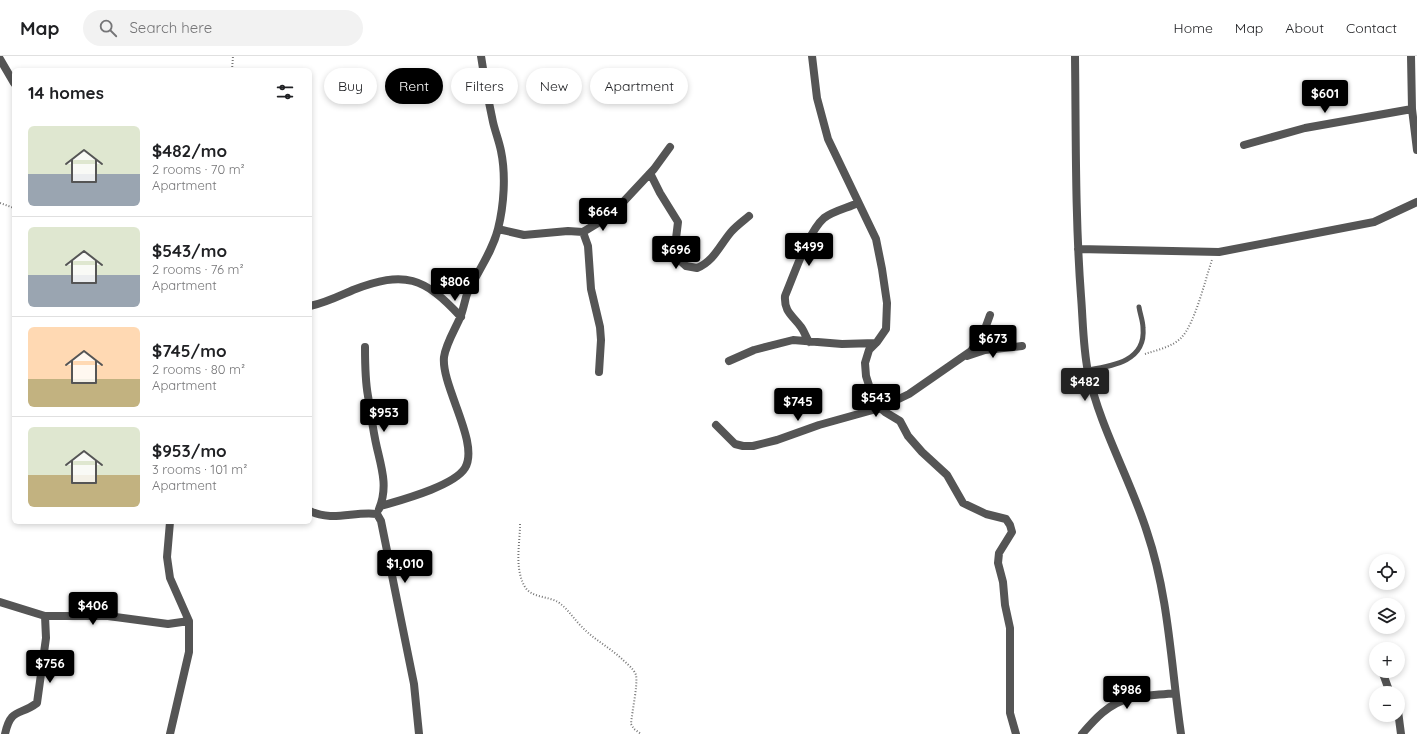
<!DOCTYPE html>
<html lang="en">
<head>
<meta charset="utf-8">
<style>
  :root { --surface:#fff; --page:#f2f2f2; --text:#202124; --muted:#757577; --line:#e0e0e0; --accent:#000 }
  body { margin:0; font-family:Quicksand,sans-serif; background:var(--page); color:var(--text); height:100vh; display:flex; flex-direction:column; font-size:15px; white-space:nowrap }
  * { box-sizing:border-box; margin:0 }
  p { font-size:13px; color:var(--muted) }
  .icon { flex:none; width:22px; height:22px; fill:none; stroke:currentColor; stroke-width:2; stroke-linecap:round; stroke-linejoin:round }
  .map { position:relative; flex:1; overflow:hidden }
  .side { position:absolute; left:12px; top:12px; width:300px; height:456px; display:flex; flex-direction:column; background:var(--surface); border-radius:6px; box-shadow:0 2px 6px #0003 }
  .side>* { flex:none }
  .top-card { position:absolute; left:324px; top:12px; width:380px; height:36px; display:flex; gap:8px }
  .buttons { position:absolute; left:1369px; top:498px; display:grid; gap:8px }
  .buttons a { display:grid; place-items:center; width:36px; height:36px; border-radius:50%; background:var(--surface); box-shadow:0 2px 6px #0003; font-size:20px }
  .price { position:absolute; translate:-50% -34px; padding:0 9px; border-radius:4px; background:var(--accent); color:#fff; font-size:13px; line-height:26px; filter:drop-shadow(0 1px 2px #0008) }
  .price::after { content:''; position:absolute; left:50%; top:24px; width:12px; height:9px; margin-left:-6px; background:inherit; clip-path:polygon(0 0,100% 0,50% 100%) }
  .price.current { background:#222; color:#fff }
  ul { padding:0; list-style:none }
  li { display:flex; align-items:center; gap:12px; height:100px; padding:0 16px }
  li+li { border-top:1px solid var(--line) }
  li span { display:grid; place-items:center; flex:none; width:112px; height:80px; border-radius:6px; color:#555 }
  li>.icon { margin-inline-start:auto }
  span .icon { width:48px; height:48px; fill:#fffc; stroke-width:1 }
  li b { font-size:17px }
  h2 { display:flex; justify-content:space-between; align-items:center; height:48px; padding:0 16px; font-size:17px }
  .chip { padding:0 14px; border-radius:18px; background:var(--surface); box-shadow:0 2px 6px #0003; font-size:14px; line-height:36px }
  .chip.current { background:var(--accent); color:#fff }
  header { display:flex; align-items:center; gap:24px; box-sizing:border-box; height:56px; padding:0 20px; background:var(--surface); border-bottom:1px solid var(--line) }
  header strong { font-size:19px }
  nav { display:flex; gap:22px; margin-inline-start:auto; font-size:14px }
  .search { width:280px; height:36px; background:var(--page); display:flex; align-items:center; gap:10px; box-sizing:border-box; padding:0 14px; border-radius:22px; color:var(--muted); font-size:15px }
  .map>svg:first-child { display:block }
</style>
</head>
<body>
<header>
<strong>Map</strong>
<div class="search"><svg class="icon" aria-label="search" viewBox="0 0 24 24"><circle cx="10" cy="10" r="6"/><path d="M15 15l6 6"/></svg>Search here</div>
<nav><a>Home</a><a>Map</a><a>About</a><a>Contact</a></nav>
</header>
<div class="map">
<svg width="1417" height="678" viewBox="0 0 1417 678">
  <rect width="100%" height="100%" fill="#fff"/>
  <g fill="none" stroke-linecap="round" stroke-linejoin="round">
    <!-- path -->
    <path stroke="#777" stroke-width="2" stroke-dasharray="1 2" stroke-linecap="butt" d="M232 14 233 0
      M0 147 14 152
      M1145 298C1157 294 1172 291 1181 282 1195 268 1205 224 1212 204
      M520 468C520 488 514 512 525 531 532 542 548 540 558 546 568 553 573 562 581 570 593 583 609 591 622 603 626 607 634 613 636 619 638 629 632 655 631 668L634 673 641 678"/>
    <!-- service -->
    <path stroke="#555" stroke-width="5" d="M1088 314C1113 310 1146 305 1143 272 1143 265 1140 258 1139 251"/>
    <!-- minor -->
    <path stroke="#555" stroke-width="8" d="M812 0 817 42 828 83 876 183 882 213 887 247 886 273 877 286 869 294 865 307 866 320 873 342 877 349 885 356 900 365 908 380 922 396 947 419 963 447 986 458 1006 463 1010 469 1012 476 999 497 998 507 1003 526 1005 549 1010 572V657L1016 678
      M1075 0C1076 80 1075 160 1081 240 1083 265 1083 291 1088 316 1100 372 1130 422 1147 476 1169 541 1171 610 1181 678
      M1411 0 1412 53 1417 94
      M0 3 14 27
      M1244 89 1305 72 1412 53
      M650 117 660 137 678 166 674 199 686 210 697 212C714 205 720 189 731 176 736 170 743 165 749 160
      M498 173 524 179 568 175 583 176 611 159 654 113 670 91
      M583 176 588 190 591 233 600 271 601 284 599 316
      M1078 193 1219 196 1374 166 1417 146
      M310 250C325 247 339 240 353 234 405 214 424 221 461 261
      M809 286C806 281 804 275 801 271 792 259 784 256 785 240 794 219 808 176 824 162 833 155 847 152 858 147
      M365 291C365 307 365 324 368 340 371 358 373 375 377 392 382 413 388 432 379 453
      M967 300 985 294 1022 290
      M729 305 754 294 793 284 842 288 876 287
      M716 369 735 388 743 390H753L777 384 819 369 880 352 909 338 971 295 982 281 990 259
      M381 450C401 444 454 430 465 412 480 387 441 330 444 301 446 288 454 275 459 264 463 256 464 247 467 238 477 216 492 197 498 173 504 149 506 119 501 95 499 85 495 75 493 66 488 44 484 22 481 0
      M310 455C332 466 354 455 377 458L381 465 414 628 419 678
      M0 546 45 560H108L168 568 189 565
      M1382 615 1390 637
      M1398 655 1401 678
      M5 678C11 651 20 660 37 647L46 582 45 560
      M170 678 189 596V565L170 522 167 501 170 466
      M1082 678C1094 664 1109 647 1128 643 1143 639 1160 639 1175 637"/>
  </g>
</svg>
<div class="buttons">
<a><svg class="icon" aria-label="locate" viewBox="0 0 24 24"><circle cx="12" cy="12" r="6"/><path d="M12 2v4M12 18v4M2 12h4M18 12h4"/></svg></a>
<a><svg class="icon" aria-label="layers" viewBox="0 0 24 24"><path d="M12 4l9 5-9 5-9-5zM3 14l9 5 9-5"/></svg></a>
<a>+</a>
<a>−</a>
</div>
<b class="price" style="left:1325px;top:58px">$601</b>
<b class="price" style="left:603px;top:176px">$664</b>
<b class="price" style="left:809px;top:211px">$499</b>
<b class="price" style="left:676px;top:214px">$696</b>
<b class="price" style="left:455px;top:246px">$806</b>
<b class="price" style="left:993px;top:303px">$673</b>
<b class="price current" style="left:1085px;top:346px">$482</b>
<b class="price" style="left:876px;top:362px">$543</b>
<b class="price" style="left:798px;top:366px">$745</b>
<b class="price" style="left:384px;top:377px">$953</b>
<b class="price" style="left:405px;top:528px">$1,010</b>
<b class="price" style="left:93px;top:570px">$406</b>
<b class="price" style="left:50px;top:628px">$756</b>
<b class="price" style="left:1127px;top:654px">$986</b>
<div class="top-card">
<a class="chip">Buy</a>
<a class="chip current">Rent</a>
<a class="chip">Filters</a>
<a class="chip">New</a>
<a class="chip">Apartment</a>
</div>
<section class="side">
<h2>14 homes<svg class="icon" aria-label="filters" viewBox="0 0 24 24"><path d="M4 7h16M4 17h16"/><circle cx="9" cy="7" r="2"/><circle cx="15" cy="17" r="2"/></svg></h2>
<ul>
<li><span style="background:linear-gradient(#dfe7d0 60%,#9aa5b1 0)"><svg class="icon" aria-label="home" viewBox="0 0 24 24"><path d="M3 11l9-7 9 7M6 9v11h12V9"/></svg></span><div><b>$482/mo</b><p>2 rooms · 70 m²</p><p>Apartment</p></div></li>
<li><span style="background:linear-gradient(#dfe7d0 60%,#9aa5b1 0)"><svg class="icon" aria-label="home" viewBox="0 0 24 24"><path d="M3 11l9-7 9 7M6 9v11h12V9"/></svg></span><div><b>$543/mo</b><p>2 rooms · 76 m²</p><p>Apartment</p></div></li>
<li><span style="background:linear-gradient(#ffd9b3 65%,#c2b280 0)"><svg class="icon" aria-label="home" viewBox="0 0 24 24"><path d="M3 11l9-7 9 7M6 9v11h12V9"/></svg></span><div><b>$745/mo</b><p>2 rooms · 80 m²</p><p>Apartment</p></div></li>
<li><span style="background:linear-gradient(#dfe7d0 60%,#c2b280 0)"><svg class="icon" aria-label="home" viewBox="0 0 24 24"><path d="M3 11l9-7 9 7M6 9v11h12V9"/></svg></span><div><b>$953/mo</b><p>3 rooms · 101 m²</p><p>Apartment</p></div></li>
</ul>
</section>
</div>
</body>
</html>
